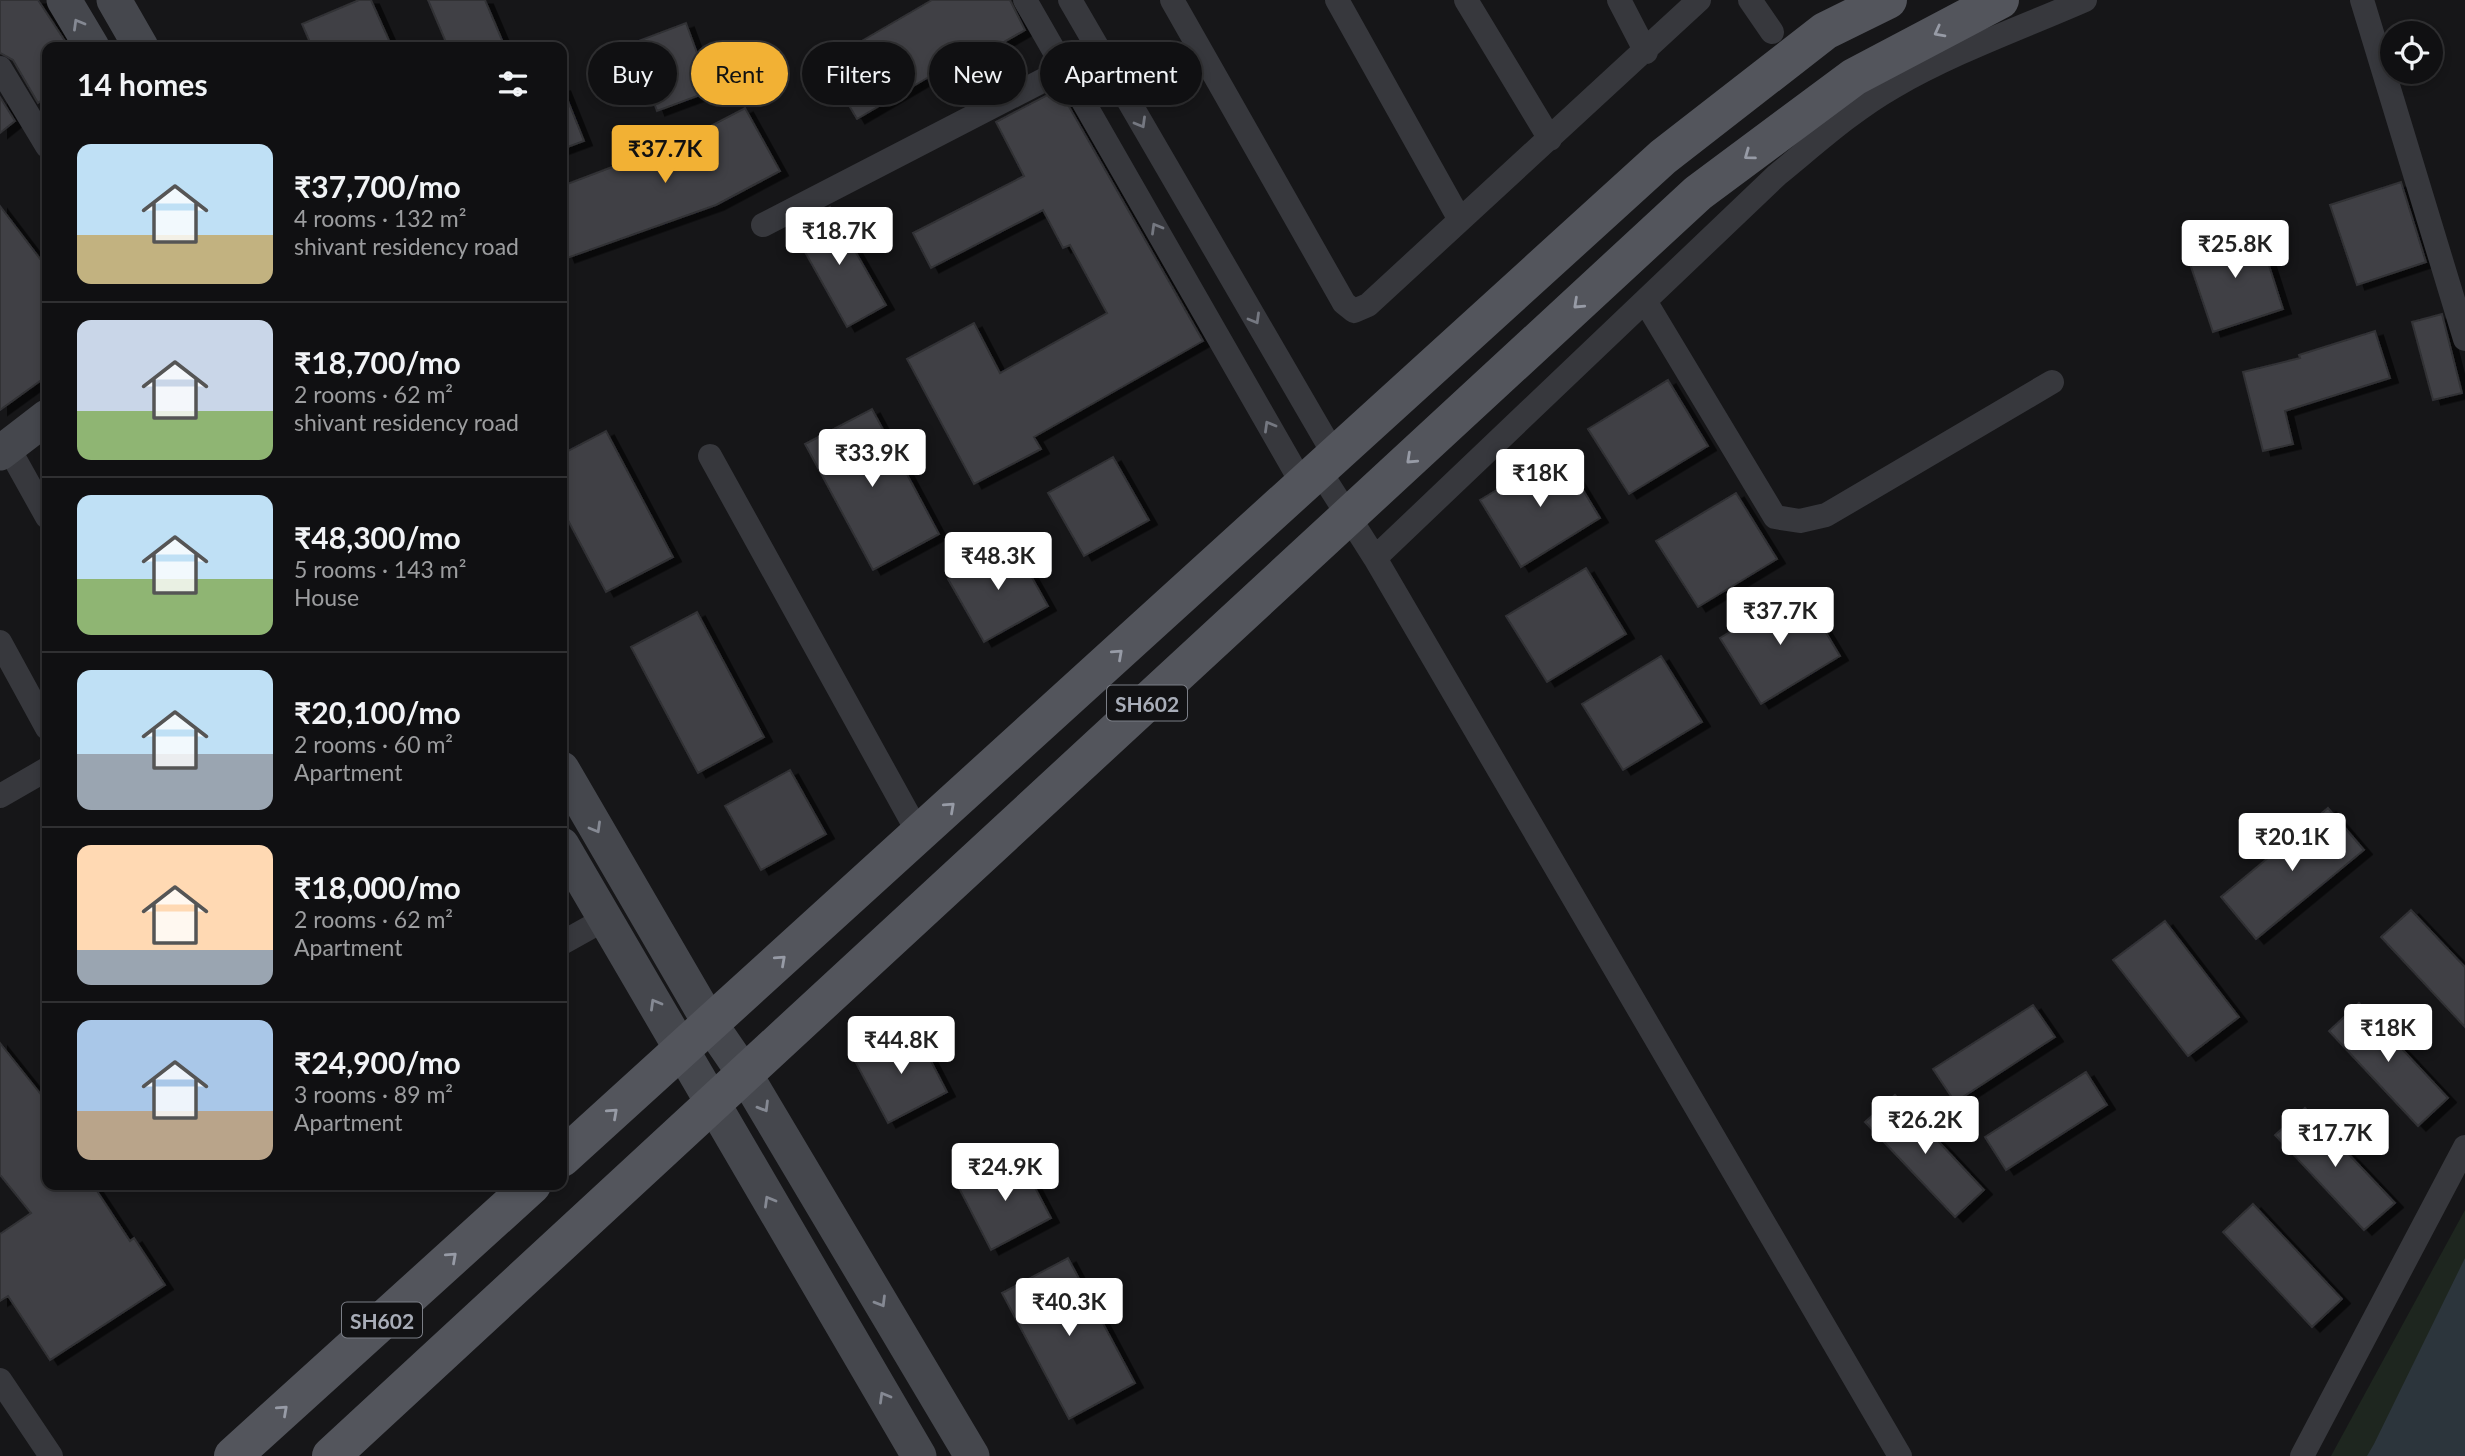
<!DOCTYPE html>
<html lang="en">
<head>
<meta charset="utf-8">
<style>
  :root { --surface:#101012; --page:#19191b; --text:#f1f3f6; --muted:#9c9d9f; --line:#303032; --accent:#f2b134 }
  body { margin:0; font-family:Lato,sans-serif; background:var(--page); color:var(--text); height:100vh; display:flex; flex-direction:column; font-size:26px; white-space:nowrap }
  * { box-sizing:border-box; margin:0 }
  p { font-size:23px; color:var(--muted) }
  .icon { flex:none; width:38px; height:38px; fill:none; stroke:currentColor; stroke-width:2; stroke-linecap:round; stroke-linejoin:round }
  .map { position:relative; flex:1; overflow:hidden }
  .side { position:absolute; left:42px; top:42px; width:525px; height:1148px; display:flex; flex-direction:column; background:var(--surface); border-radius:14px; box-shadow:0 4px 10px #0003,0 0 0 2px var(--line) }
  .side>* { flex:none }
  .top-card { position:absolute; left:588px; top:42px; width:665px; height:63px; display:flex; gap:14px }
  .buttons { position:absolute; left:2380px; top:21px; display:grid; gap:14px }
  .buttons a { display:grid; place-items:center; width:63px; height:63px; border-radius:50%; background:var(--surface); box-shadow:0 4px 10px #0003,0 0 0 2px var(--line); font-size:35px }
  .price { position:absolute; translate:-50% -60px; padding:0 16px; border-radius:7px; background:#fff; color:#222; font-size:23px; line-height:46px; filter:drop-shadow(0 2px 4px #0008) }
  .price::after { content:''; position:absolute; left:50%; top:42px; width:21px; height:16px; margin-left:-10px; background:inherit; clip-path:polygon(0 0,100% 0,50% 100%) }
  .price.current { background:var(--accent); color:#111 }
  ul { padding:0; list-style:none }
  li { display:flex; align-items:center; gap:21px; height:175px; padding:0 35px }
  li+li { border-top:2px solid var(--line) }
  li span { display:grid; place-items:center; flex:none; width:196px; height:140px; border-radius:14px; color:#555 }
  li>.icon { margin-inline-start:auto }
  span .icon { width:84px; height:84px; fill:#fffc; stroke-width:1 }
  li b { font-size:30px }
  h2 { display:flex; justify-content:space-between; align-items:center; height:84px; padding:0 35px; font-size:30px }
  .tag { padding:0 24px; border-radius:32px; background:var(--surface); box-shadow:0 4px 10px #0003,0 0 0 2px var(--line); font-size:24px; line-height:63px }
  .tag.current { background:var(--accent); color:#111 }
  .map>svg:first-child { display:block }
</style>
</head>
<body>
<div class="map">
<svg width="2465" height="1456" viewBox="0 0 2465 1456">
  <defs>
    <filter id="shadow"><feDropShadow dx="8" dy="4.5" stdDeviation="0" flood-color="#0009"/></filter>
  </defs>
  <rect width="100%" height="100%" fill="#161618"/>
  <!-- green -->
  <path fill="#1e261f" d="M2465 1210V1380L2430 1456H2331Z"/>
  <!-- water -->
  <path fill="#2c353c" d="M2465 1258V1456H2367L2374 1444Z"/>
  <!-- building -->
  <path fill="#404145" stroke="#303034" stroke-width="2" filter="url(#shadow)" d="M0 0H38L69 47H47V96L38 103 13 60 0 53Z
    M359 0H371L392 47H312L302 24Z
    M428 0H485L505 47H448Z
    M932 0H1010L1025 30 974 59 970 53 857 119 824 63Z
    M686 23 711 91 657 111 633 43Z
    M562 86 584 141 562 149Z
    M1059 89 1203 341 1034 437 1041 449 974 484 907 359 974 323 1000 373 1107 313 1070 245 1063 248 1043 210 931 268 913 233 1024 176 996 122Z
    M0 97 15 121 0 133Z
    M745 108 780 171 716 205 567 258 562 245V186L686 139Z
    M2401 182 2426 262 2357 285 2330 205Z
    M0 206 47 268V376L0 410Z
    M830 207 886 305 847 327 791 227Z
    M2257 228 2283 309 2213 332 2186 252Z
    M2442 314 2462 393 2433 400 2412 322Z
    M2375 331 2390 378 2285 411 2293 444 2263 451 2243 372 2300 358 2299 355Z
    M1668 380 1708 446 1629 494 1588 429Z
    M872 409 939 534 873 570 805 444Z
    M606 431 673 557 606 592 562 509V454Z
    M1560 452 1600 518 1521 567 1480 500Z
    M1113 457 1149 520 1084 556 1048 493Z
    M1736 493 1777 559 1698 607 1656 541Z
    M1012 542 1048 606 984 642 948 579Z
    M1586 568 1626 634 1547 682 1506 616Z
    M1800 589 1840 656 1761 704 1720 638Z
    M697 612 764 737 698 773 631 647Z
    M1661 656 1702 722 1623 770 1582 704Z
    M790 770 826 834 761 870 725 806Z
    M2328 808 2364 850 2256 939 2221 897Z
    M2411 910 2465 967V1027L2381 937Z
    M2165 921 2239 1017 2188 1056 2113 960Z
    M2359 1003 2448 1098 2418 1126 2329 1031Z
    M2033 1005 2055 1037 1955 1102 1933 1069Z
    M915 1030 947 1092 888 1123 855 1061Z
    M0 1043 47 1102V1185H93L130 1241 134 1238 165 1285 50 1360 8 1296 0 1301V1234L31 1213 0 1175Z
    M2086 1072 2107 1105 2006 1170 1985 1137Z
    M1895 1095 1984 1190 1955 1217 1865 1122Z
    M2305 1108 2395 1203 2364 1230 2275 1135Z
    M1019 1157 1051 1218 991 1250 959 1188Z
    M2253 1204 2342 1299 2312 1327 2223 1232Z
    M1068 1258 1135 1383 1069 1419 1002 1293Z"/>
  <g fill="none" stroke-linecap="round" stroke-linejoin="round">
    <!-- street -->
    <path stroke="#37383d" stroke-width="24" d="M1025 0 1303 485
      M1070 0 1335 456
      M1172 0 1344 303 1354 311 1368 305 1699 0
      M1337 0 1460 220
      M1466 0 1550 139
      M1619 0 1646 52
      M1750 0 1772 32
      M2362 0 2465 339
      M0 68 47 146
      M763 225 1100 51
      M1645 301 1775 517 1800 521 1826 515 2052 382
      M8 447 47 517
      M710 456 919 834
      M1319 470 1375 558 1900 1456
      M1375 558 1777 175C1814 145 1851 111 1893 87 1953 52 2021 28 2085 0
      M0 642 47 728
      M0 796 47 769
      M562 943 605 919
      M0 1380 51 1456
      M2302 1456 2465 1147"/>
    <!-- secondary -->
    <path stroke="#45474d" stroke-width="35" d="M64 0 92 47
      M114 0 141 47
      M0 453 47 417
      M562 769 711 1025 746 1076 972 1456
      M562 845 919 1456"/>
    <!-- primary -->
    <path stroke="#53555c" stroke-width="38" d="M562 1158 1663 157 1825 31 1888 0
      M233 1456 532 1185
      M331 1456 1698 193 1854 77 2000 0"/>
  </g>
  <!-- one-way arrows -->
  <defs><path id="oneway-chevron" d="M-2-3.5L2.5 0L-2 3.5" fill="none" stroke-width="1.6" stroke-linecap="round" stroke-linejoin="round" transform="scale(1.75)"/></defs>
  <g stroke="#858993">
    <use href="#oneway-chevron" transform="translate(78 24) rotate(-120)"/>
    <use href="#oneway-chevron" transform="translate(596 828) rotate(60)"/>
    <use href="#oneway-chevron" transform="translate(655 1004) rotate(-120)"/>
    <use href="#oneway-chevron" transform="translate(764 1107) rotate(59)"/>
    <use href="#oneway-chevron" transform="translate(769 1201) rotate(-120)"/>
    <use href="#oneway-chevron" transform="translate(881 1302) rotate(59)"/>
    <use href="#oneway-chevron" transform="translate(884 1397) rotate(-120)"/>
  </g>
  <g stroke="#979ba6">
    <use href="#oneway-chevron" transform="translate(1939 32) rotate(152)"/>
    <use href="#oneway-chevron" transform="translate(1749 155) rotate(144)"/>
    <use href="#oneway-chevron" transform="translate(1578 304) rotate(137)"/>
    <use href="#oneway-chevron" transform="translate(1411 459) rotate(137)"/>
    <use href="#oneway-chevron" transform="translate(1118 654) rotate(-42)"/>
    <use href="#oneway-chevron" transform="translate(950 807) rotate(-42)"/>
    <use href="#oneway-chevron" transform="translate(781 960) rotate(-42)"/>
    <use href="#oneway-chevron" transform="translate(613 1113) rotate(-42)"/>
    <use href="#oneway-chevron" transform="translate(452 1257) rotate(-42)"/>
    <use href="#oneway-chevron" transform="translate(283 1410) rotate(-42)"/>
  </g>
  <g stroke="#757881">
    <use href="#oneway-chevron" transform="translate(1141 123) rotate(60)"/>
    <use href="#oneway-chevron" transform="translate(1156 228) rotate(-120)"/>
    <use href="#oneway-chevron" transform="translate(1255 319) rotate(60)"/>
    <use href="#oneway-chevron" transform="translate(1269 426) rotate(-120)"/>
  </g>
  <g text-anchor="middle" dominant-baseline="central" stroke-width="6" stroke-linejoin="round" paint-order="stroke">
    <!-- shield labels -->
    <g fill="#111113" stroke="#7b7e86" stroke-width="2">
      <rect x="1107" y="685.5" width="80" height="35" rx="5"/>
      <rect x="342" y="1302.5" width="80" height="35" rx="5"/>
    </g>
    <g font-size="21" font-weight="bold" fill="#a8adb8">
      <text x="1147" y="703">SH602</text>
      <text x="382" y="1320">SH602</text>
    </g>
  </g>
</svg>
<div class="buttons">
<a><svg class="icon" aria-label="locate" viewBox="0 0 24 24"><circle cx="12" cy="12" r="6"/><path d="M12 2v4M12 18v4M2 12h4M18 12h4"/></svg></a>
</div>
<b class="price current" style="left:665px;top:185px">₹37.7K</b>
<b class="price" style="left:839px;top:267px">₹18.7K</b>
<b class="price" style="left:2235px;top:280px">₹25.8K</b>
<b class="price" style="left:872px;top:489px">₹33.9K</b>
<b class="price" style="left:1540px;top:509px">₹18K</b>
<b class="price" style="left:998px;top:592px">₹48.3K</b>
<b class="price" style="left:1780px;top:647px">₹37.7K</b>
<b class="price" style="left:2292px;top:873px">₹20.1K</b>
<b class="price" style="left:2388px;top:1064px">₹18K</b>
<b class="price" style="left:901px;top:1076px">₹44.8K</b>
<b class="price" style="left:1925px;top:1156px">₹26.2K</b>
<b class="price" style="left:2335px;top:1169px">₹17.7K</b>
<b class="price" style="left:1005px;top:1203px">₹24.9K</b>
<b class="price" style="left:1069px;top:1338px">₹40.3K</b>
<div class="top-card">
<a class="tag">Buy</a>
<a class="tag current">Rent</a>
<a class="tag">Filters</a>
<a class="tag">New</a>
<a class="tag">Apartment</a>
</div>
<section class="side">
<h2>14 homes<svg class="icon" aria-label="filters" viewBox="0 0 24 24"><path d="M4 7h16M4 17h16"/><circle cx="9" cy="7" r="2"/><circle cx="15" cy="17" r="2"/></svg></h2>
<ul>
<li><span style="background:linear-gradient(#bfe0f5 65%,#c2b280 0)"><svg class="icon" aria-label="home" viewBox="0 0 24 24"><path d="M3 11l9-7 9 7M6 9v11h12V9"/></svg></span><div><b>₹37,700/mo</b><p>4 rooms · 132 m²</p><p>shivant residency road</p></div></li>
<li><span style="background:linear-gradient(#c9d6e8 65%,#8fb573 0)"><svg class="icon" aria-label="home" viewBox="0 0 24 24"><path d="M3 11l9-7 9 7M6 9v11h12V9"/></svg></span><div><b>₹18,700/mo</b><p>2 rooms · 62 m²</p><p>shivant residency road</p></div></li>
<li><span style="background:linear-gradient(#bfe0f5 60%,#8fb573 0)"><svg class="icon" aria-label="home" viewBox="0 0 24 24"><path d="M3 11l9-7 9 7M6 9v11h12V9"/></svg></span><div><b>₹48,300/mo</b><p>5 rooms · 143 m²</p><p>House</p></div></li>
<li><span style="background:linear-gradient(#bfe0f5 60%,#9aa5b1 0)"><svg class="icon" aria-label="home" viewBox="0 0 24 24"><path d="M3 11l9-7 9 7M6 9v11h12V9"/></svg></span><div><b>₹20,100/mo</b><p>2 rooms · 60 m²</p><p>Apartment</p></div></li>
<li><span style="background:linear-gradient(#ffd9b3 75%,#9aa5b1 0)"><svg class="icon" aria-label="home" viewBox="0 0 24 24"><path d="M3 11l9-7 9 7M6 9v11h12V9"/></svg></span><div><b>₹18,000/mo</b><p>2 rooms · 62 m²</p><p>Apartment</p></div></li>
<li><span style="background:linear-gradient(#a9c7e8 65%,#b9a48a 0)"><svg class="icon" aria-label="home" viewBox="0 0 24 24"><path d="M3 11l9-7 9 7M6 9v11h12V9"/></svg></span><div><b>₹24,900/mo</b><p>3 rooms · 89 m²</p><p>Apartment</p></div></li>
</ul>
</section>
</div>
</body>
</html>
